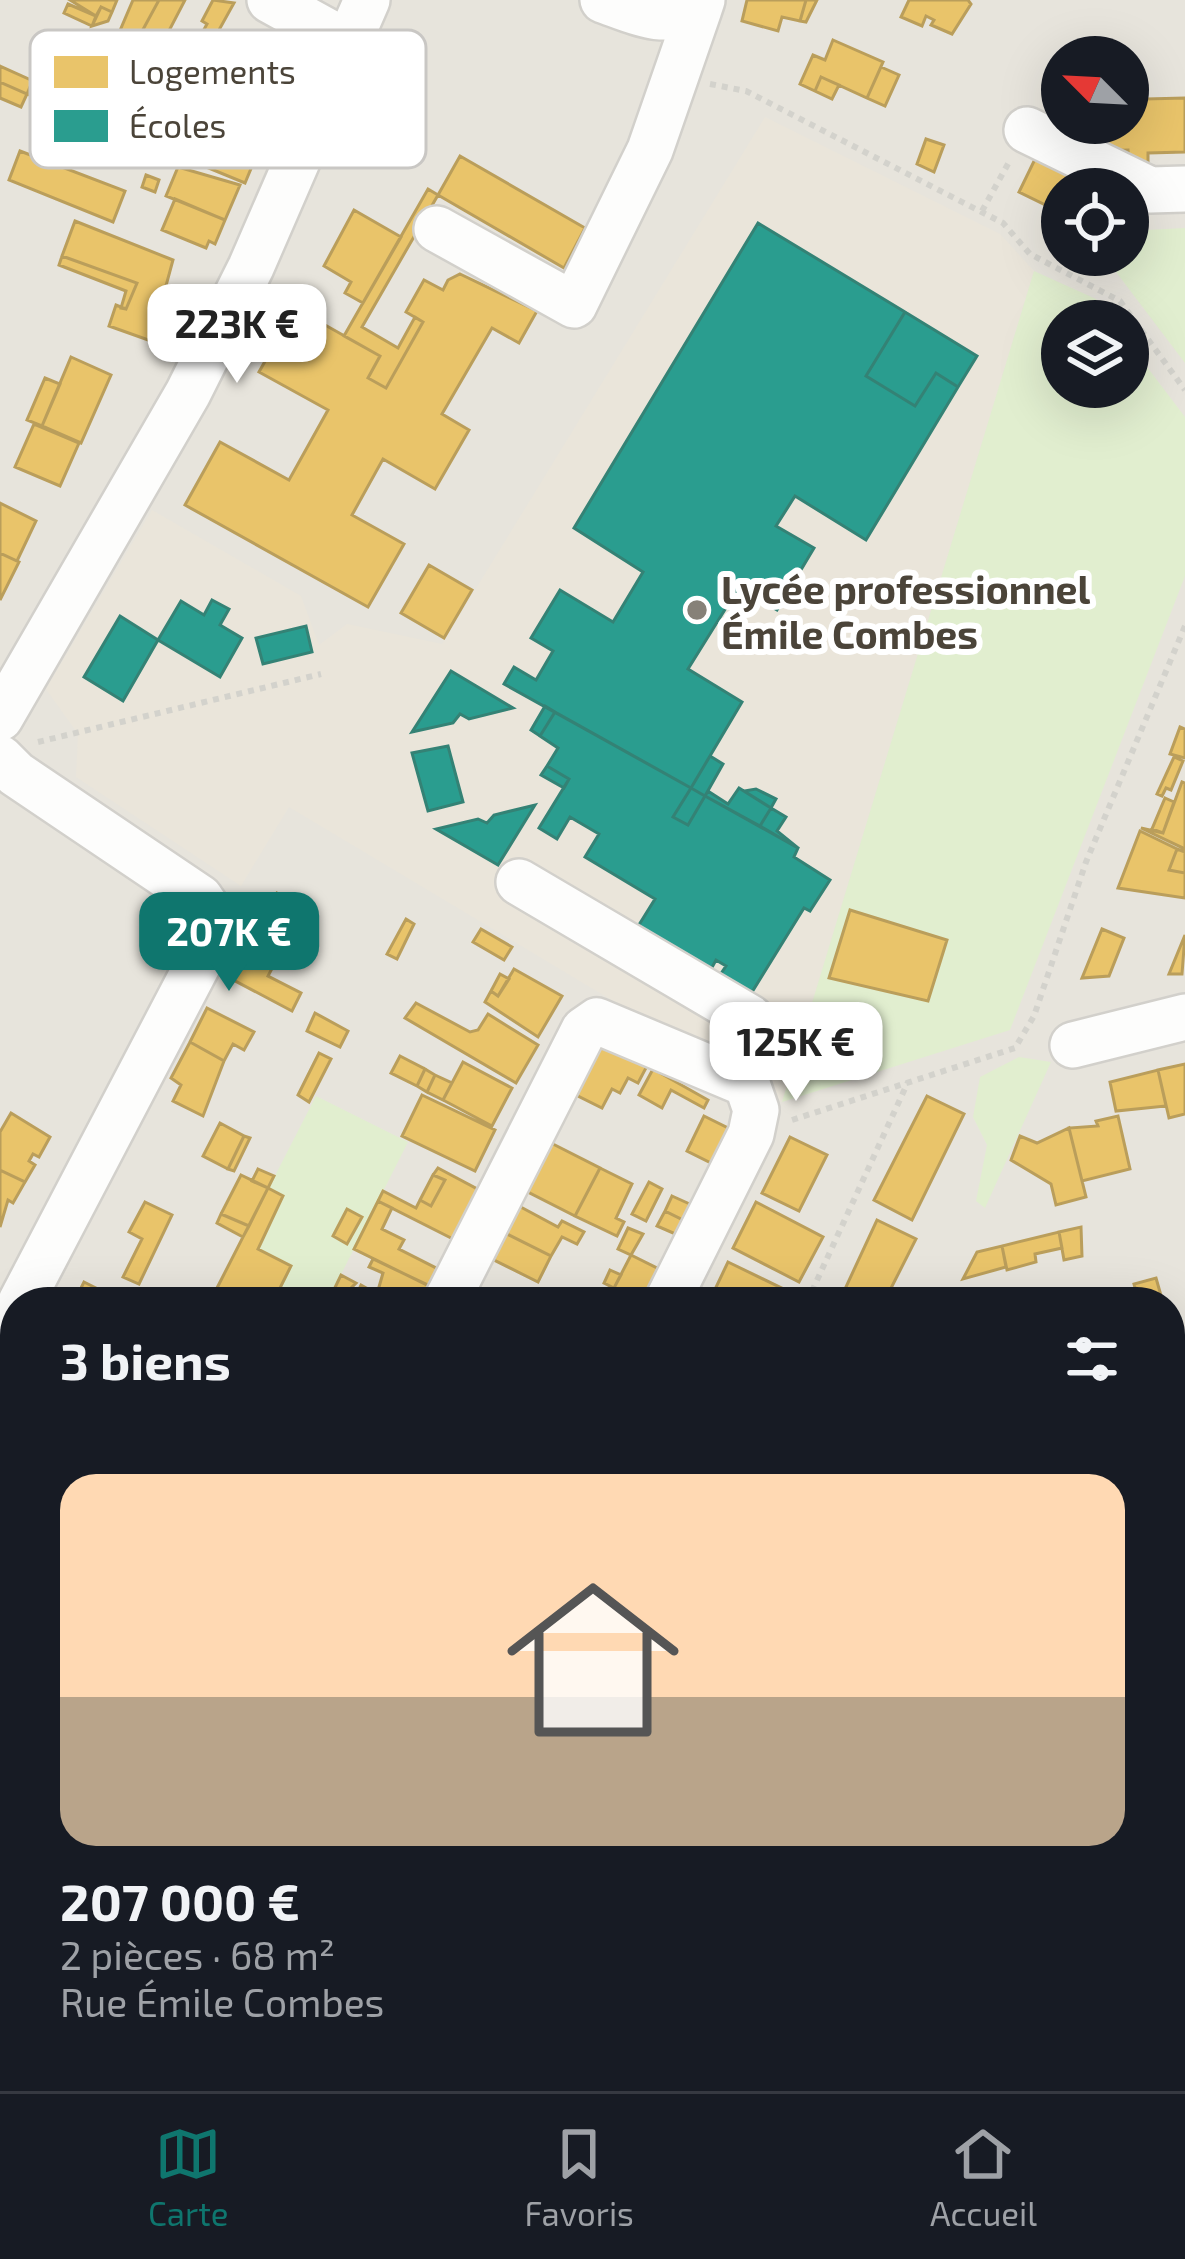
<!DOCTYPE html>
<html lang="fr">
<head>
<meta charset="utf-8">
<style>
  :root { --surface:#171b24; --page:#242831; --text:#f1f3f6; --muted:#9ea1a6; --line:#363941; --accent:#0f766e }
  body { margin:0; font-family:"Exo 2",sans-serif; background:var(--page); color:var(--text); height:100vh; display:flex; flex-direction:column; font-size:45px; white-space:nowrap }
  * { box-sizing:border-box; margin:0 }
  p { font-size:39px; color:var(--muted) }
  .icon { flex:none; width:66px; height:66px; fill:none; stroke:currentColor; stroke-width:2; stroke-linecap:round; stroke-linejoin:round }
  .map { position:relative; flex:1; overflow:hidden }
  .drawer { position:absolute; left:0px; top:1287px; width:1185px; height:804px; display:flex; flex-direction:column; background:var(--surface); border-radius:48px 48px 0 0; box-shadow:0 12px 48px #0002 }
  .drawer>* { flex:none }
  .needle { width:78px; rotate:294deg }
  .fabs { position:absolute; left:1041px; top:36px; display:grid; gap:24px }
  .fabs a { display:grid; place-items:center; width:108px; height:108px; border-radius:50%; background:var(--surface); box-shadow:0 12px 48px #0002; font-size:60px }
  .price { position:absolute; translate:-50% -102px; padding:0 27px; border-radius:24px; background:#fff; color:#222; font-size:39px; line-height:78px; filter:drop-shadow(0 3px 6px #0008) }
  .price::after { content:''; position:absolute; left:50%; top:72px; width:36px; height:27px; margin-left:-18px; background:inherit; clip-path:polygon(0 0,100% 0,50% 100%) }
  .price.on { background:var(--accent); color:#fff }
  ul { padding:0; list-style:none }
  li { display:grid; align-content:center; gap:24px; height:636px; padding:0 60px }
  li+li { border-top:3px solid var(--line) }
  li span { display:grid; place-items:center; height:372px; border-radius:36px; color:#555 }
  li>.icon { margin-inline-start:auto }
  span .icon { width:216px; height:216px; fill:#fffc; stroke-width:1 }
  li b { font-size:51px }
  h2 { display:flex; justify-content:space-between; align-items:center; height:144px; padding:0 60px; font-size:51px }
  .dock { display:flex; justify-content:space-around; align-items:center; height:168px; border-top:3px solid var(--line); background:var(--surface); font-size:33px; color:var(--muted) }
  .dock a { display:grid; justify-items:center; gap:6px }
  .dock .on { color:var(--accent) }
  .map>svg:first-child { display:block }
</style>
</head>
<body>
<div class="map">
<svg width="1185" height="2091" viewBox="0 0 1185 2091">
  <rect width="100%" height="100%" fill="#f4f2ee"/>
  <!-- residential -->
  <path fill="#e7e4dc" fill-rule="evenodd" d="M0 0H1185V2091H0ZM1062 57H1128V123H1062ZM1062 189H1128V255H1062ZM1062 321H1128V387H1062ZM15 1302H1170V2076H15Z"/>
  <!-- education -->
  <path fill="#eae5da" d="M765 117 1000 234 1034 271 782 1102 289 807 241 886 76 777 78 734 46 689 152 510 301 596 319 645 347 624 442 644Z"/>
  <!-- green -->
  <path fill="#e1eecf" d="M1185 228V363L1113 268 1118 255H1128V231Z
    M1034 271 1096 299 1113 321H1062V387H1128V342L1185 417V576L1010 1030 782 1102Z
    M1019 1057 1051 1062 985 1208 976 1201 987 1145 973 1117 980 1077Z
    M316 1096 408 1142 327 1302H210Z
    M481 2076H585L576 2091H503Z"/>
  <!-- homes -->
  <path fill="#e9c46a" stroke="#ba9e5b" stroke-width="3" d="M70 0H117L112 12 101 7 96 16Z
    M133 0H159L132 50 116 40Z
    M159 0H185L159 50 152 46 142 64 128 57Z
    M213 0 234 3 214 39 202 33 207 24 202 21Z
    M747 0H806L800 21 782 17 778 31 742 21Z
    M806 0H817L806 22 800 21Z
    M909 0H968L971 4 952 34 931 25 934 20 926 16 922 26 901 17Z
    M68 4 96 16 92 26 64 13Z
    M101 7 112 12 108 21 92 26Z
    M833 40 883 62 867 98 821 77 815 91 800 84 813 55 825 60Z
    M0 66 33 81 27 94 0 82Z
    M881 67 899 75 885 106 867 98Z
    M36 73 50 79 46 86 73 98 67 110 27 94Z
    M821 77 839 85 832 99 815 91Z
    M0 82 27 94 21 107 0 98Z
    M1128 87H1146V99L1185 98V152L1148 153V166H1129L1128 150 1094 151V123H1128Z
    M235 116 267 130 245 183 189 160 200 141 221 150Z
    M926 139 944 145 934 172 917 164Z
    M20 151 125 191 113 222 9 180Z
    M1037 155 1102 189H1062V213L1019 192Z
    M460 156 585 228 564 268 438 195Z
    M178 167 240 185 225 220 166 196Z
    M146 175 159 180 155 192 142 187Z
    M428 189 438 195 362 327 398 348 415 317 423 322 386 388 368 378 380 356 344 336Z
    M175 199 225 220 215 244 209 241 206 248 162 230Z
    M354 210 401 237 363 303 345 293 351 282 324 266Z
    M75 221 173 260 151 341 109 326 116 305 126 309 137 283 62 256Z
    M62 256 137 283 126 309 121 308 126 291 59 265Z
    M460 274 537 311 519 343 492 328 442 414 469 430 435 489 383 459 352 515 404 544 368 607 185 505 220 442 289 480 328 410 259 372 295 308 380 356 368 378 386 388 423 322 406 312 424 280 443 290 448 280Z
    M164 306 170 307 162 331 155 329Z
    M71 357 111 375 81 443 42 426Z
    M45 378 60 384 42 426 27 420Z
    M34 424 79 443 60 486 15 467Z
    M0 503 36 521 17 561 0 553Z
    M0 553 19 562 0 600Z
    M429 565 472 590 444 638 401 613Z
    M1180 727 1185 729V758L1170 754Z
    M1174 757 1183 761 1171 790 1166 788 1162 796 1157 794Z
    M1182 782 1185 783V849L1141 828 1163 833Z
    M1165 798 1174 802 1163 833 1152 829Z
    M1140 831 1177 849 1169 870 1185 873V898L1118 888Z
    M1177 849 1185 852V873L1169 870Z
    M277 893 303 905 296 920 310 927 315 939 304 959H277L242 940 261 903 270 907Z
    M850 910 947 940 928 1001 829 978Z
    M406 919 414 924 397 959 387 954Z
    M481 929 512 947 504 960 473 942Z
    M1102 929 1124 938 1109 976 1082 978Z
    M1185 935 1182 974H1169Z
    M242 940 277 959 268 976 301 993 292 1011 224 975Z
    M514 969 562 996 538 1037 485 1002 491 991 498 996Z
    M500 974 509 979 498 996 491 991Z
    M416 1003 470 1032 478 1030 488 1014 538 1045 516 1083 405 1018Z
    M207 1008 254 1032 244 1050 233 1044 224 1061 190 1042Z
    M315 1013 348 1031 340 1047 307 1031Z
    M190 1042 224 1061 203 1116 173 1101 181 1085 171 1078Z
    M600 1043 647 1066 638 1083 628 1078 620 1093 612 1089 602 1108 574 1094Z
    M319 1053 331 1059 309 1102 298 1095Z
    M400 1056 425 1069 417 1086 391 1073Z
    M463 1062 512 1088 492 1126 443 1100Z
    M1185 1064V1114L1169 1118 1158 1070Z
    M425 1069 435 1075 427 1092 417 1086Z
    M653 1069 708 1100 704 1108 671 1090 662 1108 639 1095Z
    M1158 1070 1166 1106 1116 1111 1110 1082Z
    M435 1075 452 1083 443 1100 427 1092Z
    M422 1095 495 1130 475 1171 402 1136Z
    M927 1096 964 1114 912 1220 874 1200Z
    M11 1113 50 1137 39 1157 33 1154 29 1161 35 1165 25 1182 0 1170V1132Z
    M704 1116 732 1130 715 1165 687 1151Z
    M1118 1116 1130 1169 1082 1181 1069 1128 1098 1126 1096 1121Z
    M220 1123 244 1136 228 1169 203 1156Z
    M1069 1128 1086 1197 1056 1205 1051 1184 1011 1160 1020 1136 1037 1143Z
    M244 1136 250 1138 234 1171 228 1169Z
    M790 1137 827 1155 799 1211 762 1193Z
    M549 1142 600 1168 575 1216 524 1190Z
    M438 1168 481 1191 457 1241 378 1201 383 1191 416 1208 420 1200 431 1206 445 1180 433 1175Z
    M600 1168 632 1184 616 1218 624 1222 617 1236 575 1216Z
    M258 1169 274 1176 268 1188 252 1181Z
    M0 1170 25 1182 13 1203 8 1200 0 1227Z
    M241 1175 268 1188 249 1226 221 1214Z
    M433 1175 445 1180 431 1206 420 1200Z
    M649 1182 662 1189 646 1221 632 1214Z
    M268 1188 283 1196 258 1249 291 1266 273 1302H242L217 1288Z
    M672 1196 694 1206 687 1222 665 1211Z
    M378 1201 392 1208 382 1229 404 1240 399 1249 442 1271 433 1288 354 1249Z
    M145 1202 172 1215 139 1284 123 1277 142 1239 129 1232Z
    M756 1202 823 1237 799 1282 733 1248Z
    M517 1205 558 1227 562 1221 584 1232 577 1244 562 1237 551 1256 503 1232Z
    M347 1209 362 1217 347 1244 333 1236Z
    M665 1211 687 1222 680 1236 657 1226Z
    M221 1214 249 1226 243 1237 217 1223Z
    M877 1220 916 1239 884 1302H839Z
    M1081 1227 1082 1256 1064 1260 1059 1232Z
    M628 1228 643 1234 631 1255 618 1249Z
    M503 1232 551 1256 538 1282 490 1258Z
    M1059 1232 1062 1248 1035 1254 1036 1262 1007 1270 1002 1246Z
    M1002 1246 1006 1267 963 1279 977 1252Z
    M631 1255 663 1271 647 1302 614 1288Z
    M373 1259 432 1287 424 1302H395L377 1294 383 1273 369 1267Z
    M728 1262 796 1295 793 1302H709Z
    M610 1270 621 1275 614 1288 604 1283Z
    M341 1275 356 1283 337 1302 330 1298Z
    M1156 1278 1162 1299 1139 1302 1134 1284Z
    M84 1282 124 1302H74Z
    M361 1285 377 1294 395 1302H353Z
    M136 1289 160 1295 159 1302H130Z
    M15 1374V1416L0 1414V1389Z
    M1 1412 15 1416V1428L0 1422Z
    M0 1436 15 1447V1504L0 1494Z
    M1170 1477 1185 1486V1505L1170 1532Z
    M0 1494 15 1504V1515L0 1506Z
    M15 1602V1627L0 1640V1616Z
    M1179 1655 1185 1659V1693L1171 1684 1177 1676 1170 1670Z
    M1171 1684 1185 1693V1729L1170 1719Z
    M15 1705V1744L0 1727V1719Z
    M1170 1719 1185 1729V1764L1170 1755Z
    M1170 1766 1185 1775 1170 1799Z
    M15 1791V1821L0 1836V1806Z
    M15 1821V1873L0 1844Z
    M1170 1822 1185 1834V1850L1170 1841Z
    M0 1928 15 1954 0 1963Z
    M15 1954V2024L1 2039 0 1963Z
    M48 2076H109L97 2091H35Z
    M109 2076H114L132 2091H97Z
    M517 2076H549L538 2091Z
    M684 2076H760L748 2091H694L680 2081Z
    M761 2076 780 2091H748Z
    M796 2076H836L840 2079 830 2091H815Z
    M911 2076H950L957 2080 951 2091H902Z
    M1094 2076H1111L1117 2080 1110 2091H1096L1088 2086Z"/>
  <!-- schools -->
  <path fill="#2a9d8f" stroke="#348275" stroke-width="3" d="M758 223 905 312 866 376 915 406 936 373 958 387 866 540 795 496 776 526 814 548 777 610 739 587 688 669 742 702 691 788 504 684 514 667 536 680 553 651 531 638 560 590 613 622 643 572 574 528Z
    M905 312 977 356 958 387 936 373 915 406 866 376Z
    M212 600 229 609 220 625 242 638 220 677 158 640 181 601 204 615Z
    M120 616 158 640 123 701 84 677Z
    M306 626 312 652 263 664 256 638Z
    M451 671 513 708 469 719 460 714 453 723 412 732Z
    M545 706 555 712 540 736 531 730Z
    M555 712 691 788 673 817 688 825 705 796 798 848 794 857 830 880 810 911 804 908 749 997 718 978 726 966 716 960 709 973 637 928 655 899 585 857 599 834 570 817 557 839 539 828 569 779 547 766 558 748 540 736Z
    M448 746 463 802 428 811 412 753Z
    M710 756 723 764 705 796 691 788Z
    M547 766 569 779 564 788 541 775Z
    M691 788 705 796 688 825 673 817Z
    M739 788 771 808 760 826 705 796 708 791 728 804Z
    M756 789 776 799 771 808 744 791Z
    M535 805 498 865 436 829 478 819 487 823 494 815Z
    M771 808 786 817 777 831 798 848 760 826Z"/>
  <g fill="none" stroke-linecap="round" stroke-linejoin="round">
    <defs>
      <path id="minor" d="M270 0 348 43
        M603 0C639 13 663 26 699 9L702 0
        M1027 130 1150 190 1185 189
        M437 229 574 305 650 150 699 9
        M0 718 188 393 251 267 367 0
        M0 758 16 774 200 898 213 917 210 941 21 1302
        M519 882 750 1018 747 1084
        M1073 1045 1185 1017
        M446 1302 584 1030 597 1021 747 1084 756 1110 751 1134 667 1302
        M0 1351 15 1314
        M1170 1431 1185 1427
        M1170 1605 1185 1580
        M0 1891 15 1920
        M0 2068 15 2052
        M145 2076 163 2091
        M877 2091 886 2076"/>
    </defs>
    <!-- minor casing -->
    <use href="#minor" stroke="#d2d0cb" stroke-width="50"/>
    <!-- path -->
    <path stroke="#d3d2cc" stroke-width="6" stroke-dasharray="6 6" stroke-linecap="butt" d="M710 84 746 91 1003 223 1030 254 1120 301 1185 390
      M982 211 1009 162
      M38 742 321 674
      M792 1120 1015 1048 1034 1016 1086 862 1185 626
      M807 1302 908 1082"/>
    <!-- minor -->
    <use href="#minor" stroke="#fdfdfc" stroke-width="45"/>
  </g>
  <!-- markers -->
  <circle fill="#868178" stroke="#fff" stroke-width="4.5" cx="697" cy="610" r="12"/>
  <g text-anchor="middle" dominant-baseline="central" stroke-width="12" stroke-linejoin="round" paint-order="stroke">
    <!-- poi labels -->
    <g font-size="39" font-weight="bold" fill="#4b4439" stroke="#fff" text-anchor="start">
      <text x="721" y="588">Lycée professionnel<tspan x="721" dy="45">Émile Combes</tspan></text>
    </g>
  </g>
  <!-- legend -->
  <rect x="30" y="30" width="396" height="138" rx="18" fill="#fff" stroke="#c9c7c4" stroke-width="3"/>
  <rect x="54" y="56" width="54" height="32" fill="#e9c46a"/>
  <rect x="54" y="110" width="54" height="32" fill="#2a9d8f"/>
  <g font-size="33" fill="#4b4439">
    <text x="129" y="84">Logements</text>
    <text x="129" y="138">Écoles</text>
  </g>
</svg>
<div class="fabs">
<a><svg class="needle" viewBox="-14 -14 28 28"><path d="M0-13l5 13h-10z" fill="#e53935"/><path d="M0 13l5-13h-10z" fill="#9ea1a6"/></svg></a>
<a><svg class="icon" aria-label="locate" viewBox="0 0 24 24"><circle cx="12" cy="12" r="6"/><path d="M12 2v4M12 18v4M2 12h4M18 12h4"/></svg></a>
<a><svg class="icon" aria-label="layers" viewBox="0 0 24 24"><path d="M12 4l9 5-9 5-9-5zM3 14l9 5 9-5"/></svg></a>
</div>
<b class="price" style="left:237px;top:386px">223K €</b>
<b class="price on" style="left:229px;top:994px">207K €</b>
<b class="price" style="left:796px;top:1104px">125K €</b>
<section class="drawer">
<h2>3 biens<svg class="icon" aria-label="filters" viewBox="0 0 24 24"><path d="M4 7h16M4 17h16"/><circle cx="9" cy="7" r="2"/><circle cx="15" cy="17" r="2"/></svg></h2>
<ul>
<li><span style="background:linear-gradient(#ffd9b3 60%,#b9a48a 0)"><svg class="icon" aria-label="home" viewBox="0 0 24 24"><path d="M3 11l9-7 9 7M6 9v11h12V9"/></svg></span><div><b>207 000 €</b><p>2 pièces · 68 m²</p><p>Rue Émile Combes</p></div></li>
</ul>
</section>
</div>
<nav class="dock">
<a class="on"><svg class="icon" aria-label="map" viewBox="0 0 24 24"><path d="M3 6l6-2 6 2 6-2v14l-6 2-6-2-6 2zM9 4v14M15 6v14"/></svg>Carte</a>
<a><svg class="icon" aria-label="saved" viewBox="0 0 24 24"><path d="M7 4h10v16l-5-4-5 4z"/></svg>Favoris</a>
<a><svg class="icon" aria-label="home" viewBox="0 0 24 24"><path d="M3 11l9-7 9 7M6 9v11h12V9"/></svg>Accueil</a>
</nav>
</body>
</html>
